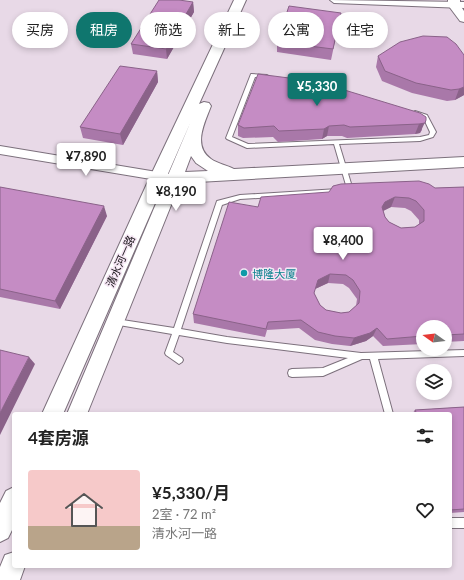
<!DOCTYPE html>
<html lang="zh">
<head>
<meta charset="utf-8">
<style>
  :root { --surface:#fff; --page:#f6f6f6; --text:#222; --muted:#767676; --line:#e0e0e0; --accent:#0f766e }
  body { margin:0; font-family:Lato,"Noto Sans SC",sans-serif; background:var(--page); color:var(--text); height:100vh; display:flex; flex-direction:column; font-size:15px; white-space:nowrap }
  * { box-sizing:border-box; margin:0 }
  p { font-size:13px; color:var(--muted) }
  .icon { flex:none; width:22px; height:22px; fill:none; stroke:currentColor; stroke-width:2; stroke-linecap:round; stroke-linejoin:round }
  .map { position:relative; flex:1; overflow:hidden }
  .sheet { position:absolute; left:12px; top:412px; width:440px; height:156px; display:flex; flex-direction:column; background:var(--surface); border-radius:4px; box-shadow:0 2px 6px #0003 }
  .sheet>* { flex:none }
  .guide { position:absolute; left:12px; top:12px; width:440px; height:36px; display:flex; gap:8px }
  .needle { width:26px; rotate:284deg }
  .fabs { position:absolute; left:416px; top:320px; display:grid; gap:8px }
  .fabs a { display:grid; place-items:center; width:36px; height:36px; border-radius:50%; background:var(--surface); box-shadow:0 2px 6px #0003; font-size:20px }
  .price { position:absolute; translate:-50% -34px; padding:0 9px; border-radius:4px; background:#fff; color:#222; font-size:13px; line-height:26px; filter:drop-shadow(0 1px 2px #0008) }
  .price::after { content:''; position:absolute; left:50%; top:24px; width:12px; height:9px; margin-left:-6px; background:inherit; clip-path:polygon(0 0,100% 0,50% 100%) }
  .price.current { background:var(--accent); color:#fff }
  ul { padding:0; list-style:none }
  li { display:flex; align-items:center; gap:12px; height:100px; padding:0 16px }
  li+li { border-top:1px solid var(--line) }
  li span { display:grid; place-items:center; flex:none; width:112px; height:80px; border-radius:4px; color:#555 }
  li>.icon { margin-inline-start:auto }
  span .icon { width:48px; height:48px; fill:#fffc; stroke-width:1 }
  li b { font-size:17px }
  h2 { display:flex; justify-content:space-between; align-items:center; height:48px; padding:0 16px; font-size:17px }
  .tag { padding:0 14px; border-radius:18px; background:var(--surface); box-shadow:0 2px 6px #0003; font-size:14px; line-height:36px }
  .tag.current { background:var(--accent); color:#fff }
  .map>svg:first-child { display:block }
</style>
</head>
<body>
<div class="map">
<svg width="464" height="580" viewBox="0 0 464 580">
  <rect width="100%" height="100%" fill="#e8d9e7"/>
  <g fill="none" stroke-linecap="round" stroke-linejoin="round">
    <defs>
      <path id="service" d="M251 74 267 75 270 77 267 79 255 77 232 137 248 144 420 137 429 135 430 132 423 117 413 114 412 113 415 111 427 115 436 132 433 137 420 141 339 144 353 190 352 192H348L334 144 247 148 227 139 226 138Z
        M338 189 341 191 338 193 240 199 222 205 181 329 227 337 361 353 464 350V356L378 359 393 414H385L370 359H362L323 376 292 377 289 376 288 373 289 370 292 369 323 368 348 358 227 343 179 335 173 352 182 358 183 360 182 362 179 364 166 355 165 353 172 334 113 324 112 322 113 320 116 319 174 328 217 201 240 195Z
        M450 518H464V528H450Z"/>
      <path id="minor" d="M330 0 464 2V8L334 3Z
        M0 146 169 174 173 175 175 178 173 181 169 182 0 154Z"/>
      <path id="tertiary" d="M234 0H246L199 104 204 102 209 103 211 106C205 122 192 146 211 159 218 164 227 165 234 169L464 157V167L180 183 87 414H67L191 121 63 414H42L150 177ZM191 156 196 163 208 171 185 172Z
        M448 0H460V5L464 11V22L460 21 448 5Z
        M14 487V526L8 538 0 542V503L6 491Z
        M14 552V566H25L20 580H0V567L5 555Z"/>
    </defs>
    <!-- service casing -->
    <use href="#service" stroke="#7c707c" stroke-width="2"/>
    <!-- minor casing -->
    <use href="#minor" stroke="#7c707c" stroke-width="2"/>
    <!-- tertiary casing -->
    <use href="#tertiary" stroke="#7c707c" stroke-width="2"/>
    <!-- service -->
    <use href="#service" fill="#fff" fill-rule="evenodd"/>
    <!-- minor -->
    <use href="#minor" fill="#fff" fill-rule="evenodd"/>
    <!-- tertiary -->
    <use href="#tertiary" fill="#fff" fill-rule="evenodd"/>
  </g>
  <!-- wall -->
  <path fill="#a978a9" fill-rule="evenodd" d="M193 2 194 12 167 59 133 54 131 44Z
    M341 13 331 60 277 52V42Z
    M464 55V95L455 100 447 101 412 93 382 81 376 67 378 56Z
    M157 71 158 82 123 145 83 138 80 127Z
    M420 113 422 130 420 133 415 134 347 138 342 136H327L322 139 278 142 273 137 243 138 238 136V125Z
    M0 187 107 216 60 309 0 297Z
    M464 187V341L445 342V327H423V344L383 346 373 336 366 341 350 346 332 344 315 340 299 328 267 330 265 337 194 323 193 314 258 207 435 188ZM391 207 405 208 411 211 419 220V224L415 227 401 228 389 222 385 217 383 211ZM328 283 343 284 349 288 357 299 356 306 349 312 341 313 326 310 320 305 314 293 315 289Z
    M464 407V512L450 513V414H412L415 410Z"/>
  <!-- shaded-wall -->
  <path fill="#8a6289" d="M193 2 194 12 167 59 166 49Z
    M157 71 158 82 123 145 120 134Z
    M464 87V95L455 100 459 89Z
    M426 120 420 133 415 134 419 124Z
    M329 126 327 136 322 139 324 129Z
    M395 197 391 207 381 212 382 207 385 202Z
    M104 206 107 216 60 309 55 301Z
    M330 274 328 283 315 289 311 301 318 280Z
    M377 328 373 336 366 341 350 346 354 338Z
    M29 357 35 364 0 435V413Z"/>
  <!-- building -->
  <path fill="#c58cc4" stroke="#8a6289" fill-rule="evenodd" d="M159 0H179L193 2 166 49 131 44Z
    M289 6 341 13 333 49 277 42Z
    M423 36 447 37 456 44 464 55V87L459 89 451 90 416 83 385 71 378 56 400 42Z
    M120 66 157 71 120 134 80 127Z
    M258 74 289 78 290 76 328 85 420 113 426 117V120L425 123 419 124 350 127 344 125 329 126 324 129 279 131 274 126 244 128 238 125Z
    M419 181 429 184 435 188 464 187V334L445 335V327H423V336L387 339 377 328 370 333 354 338 335 336 318 332 301 320 268 322 266 329 193 314 229 202 258 207 261 197 329 192 333 186 341 184ZM395 197 409 198 416 201 424 210V221L415 227 401 228 389 222 385 217 382 207 385 202ZM330 274 346 275 353 280 360 291 359 303 349 312 341 313 326 310 320 305 314 293 318 280Z
    M0 187 104 206 55 301 0 289Z
    M0 350 29 357 0 413Z
    M464 407V509L450 510V414H417L415 410Z"/>
  <!-- markers -->
  <circle fill="#0f9aa8" stroke="#f5e6f4" stroke-width="1.5" cx="244" cy="273" r="4"/>
  <g text-anchor="middle" dominant-baseline="central" stroke-width="3" stroke-linejoin="round" paint-order="stroke">
    <!-- street labels -->
    <g font-size="11" fill="#181418" stroke="#f5e6f4">
      <text transform="translate(120 261) rotate(-66)">清水河一路</text>
    </g>
    <!-- culture labels -->
    <g font-size="11" fill="#0d838f" stroke="#f5e6f4" text-anchor="start">
      <text x="252" y="273">博隆大厦</text>
    </g>
  </g>
</svg>
<div class="fabs">
<a><svg class="needle" viewBox="-14 -14 28 28"><path d="M0-13l5 13h-10z" fill="#e53935"/><path d="M0 13l5-13h-10z" fill="#767676"/></svg></a>
<a><svg class="icon" aria-label="layers" viewBox="0 0 24 24"><path d="M12 4l9 5-9 5-9-5zM3 14l9 5 9-5"/></svg></a>
</div>
<b class="price current" style="left:317px;top:107px">¥5,330</b>
<b class="price" style="left:86px;top:177px">¥7,890</b>
<b class="price" style="left:176px;top:212px">¥8,190</b>
<b class="price" style="left:343px;top:261px">¥8,400</b>
<div class="guide">
<a class="tag">买房</a>
<a class="tag current">租房</a>
<a class="tag">筛选</a>
<a class="tag">新上</a>
<a class="tag">公寓</a>
<a class="tag">住宅</a>
</div>
<section class="sheet">
<h2>4套房源<svg class="icon" aria-label="filters" viewBox="0 0 24 24"><path d="M4 7h16M4 17h16"/><circle cx="9" cy="7" r="2"/><circle cx="15" cy="17" r="2"/></svg></h2>
<ul>
<li><span style="background:linear-gradient(#f6c9c9 70%,#b9a48a 0)"><svg class="icon" aria-label="home" viewBox="0 0 24 24"><path d="M3 11l9-7 9 7M6 9v11h12V9"/></svg></span><div><b>¥5,330/月</b><p>2室 · 72 m²</p><p>清水河一路</p></div><svg class="icon" aria-label="heart" viewBox="0 0 24 24"><path d="M12 20l-8-8c-3-5 5-10 8-4 3-6 11-1 8 4z"/></svg></li>
</ul>
</section>
</div>
</body>
</html>
